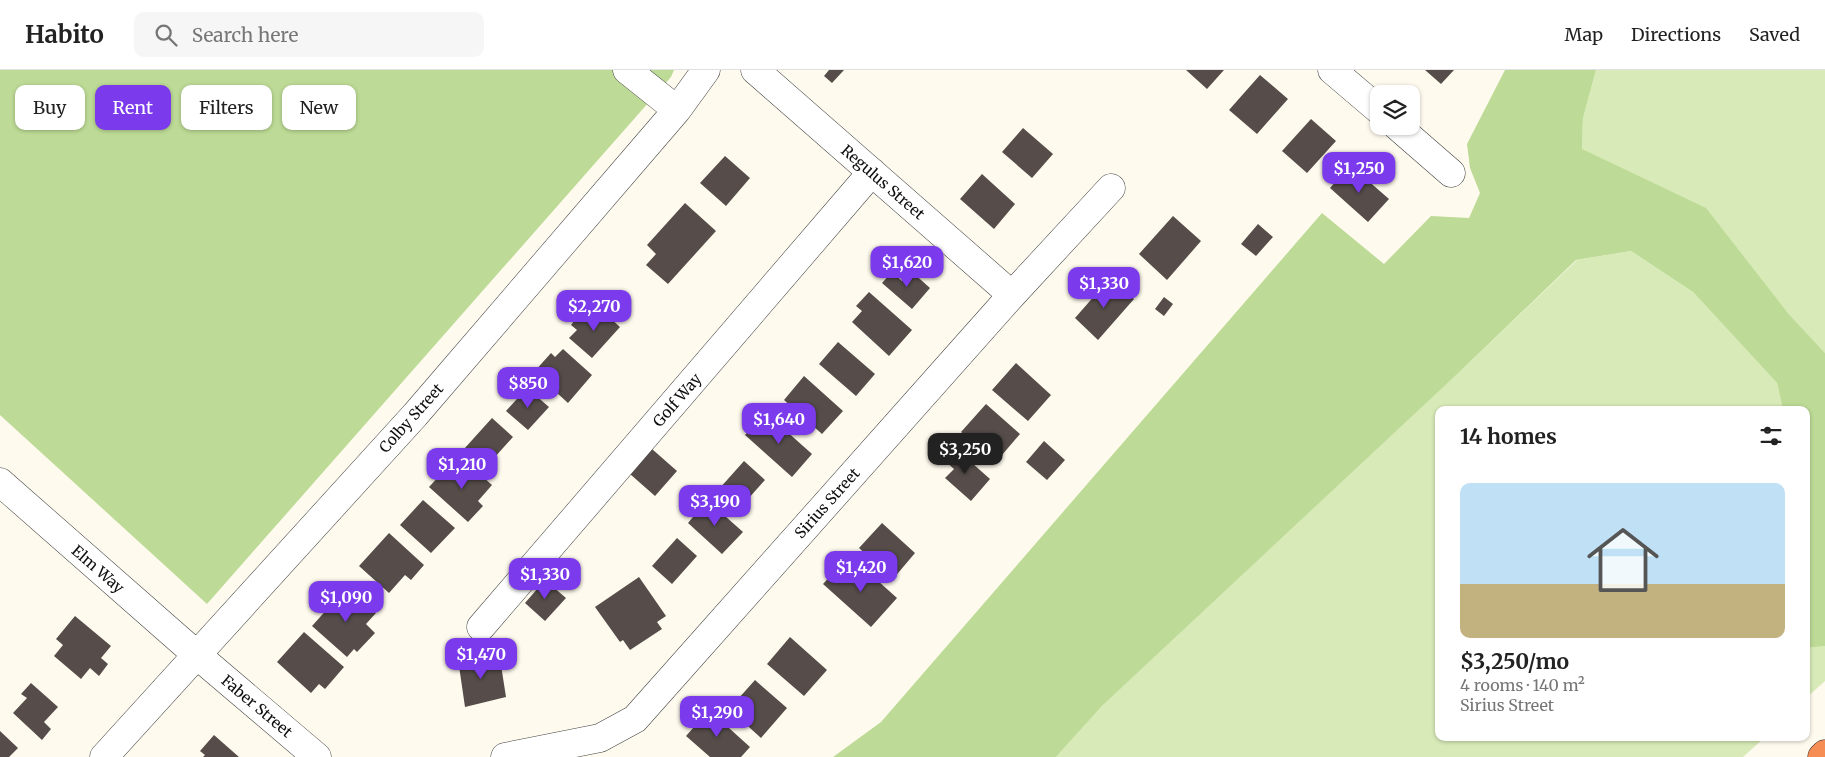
<!DOCTYPE html>
<html lang="en">
<head>
<meta charset="utf-8">
<style>
  :root { --surface:#fff; --page:#f6f6f6; --text:#222; --muted:#767676; --line:#e0e0e0; --accent:#7c3aed }
  body { margin:0; font-family:Merriweather,serif; background:var(--page); color:var(--text); height:100vh; display:flex; flex-direction:column; font-size:19px; white-space:nowrap }
  * { box-sizing:border-box; margin:0 }
  p { font-size:16px; color:var(--muted) }
  .icon { flex:none; width:28px; height:28px; fill:none; stroke:currentColor; stroke-width:2; stroke-linecap:round; stroke-linejoin:round }
  .map { position:relative; flex:1; overflow:hidden }
  .sheet { position:absolute; left:1435px; top:336px; width:375px; height:335px; display:flex; flex-direction:column; background:var(--surface); border-radius:10px; box-shadow:0 1px 4px #0004 }
  .sheet>* { flex:none }
  .hud { position:absolute; left:15px; top:15px; width:475px; height:45px; display:flex; gap:10px }
  .fabs { position:absolute; left:1370px; top:15px; display:grid; gap:10px }
  .fabs a { display:grid; place-items:center; width:50px; height:50px; border-radius:10px; background:var(--surface); box-shadow:0 1px 4px #0004; font-size:25px }
  .price { position:absolute; translate:-50% -42px; padding:0 11px; border-radius:10px; background:var(--accent); color:#fff; font-size:16px; line-height:32px; filter:drop-shadow(0 1px 2px #0008) }
  .price::after { content:''; position:absolute; left:50%; top:30px; width:15px; height:11px; margin-left:-8px; background:inherit; clip-path:polygon(0 0,100% 0,50% 100%) }
  .price.current { background:#222; color:#fff }
  ul { padding:0; list-style:none }
  li { display:grid; align-content:center; gap:10px; height:265px; padding:0 25px }
  li+li { border-top:1px solid var(--line) }
  li span { display:grid; place-items:center; height:155px; border-radius:10px; color:#555 }
  li>.icon { margin-inline-start:auto }
  span .icon { width:90px; height:90px; fill:#fffc; stroke-width:1 }
  li b { font-size:21px }
  h2 { display:flex; justify-content:space-between; align-items:center; height:60px; padding:0 25px; font-size:21px }
  .chip { padding:0 18px; border-radius:10px; background:var(--surface); box-shadow:0 1px 4px #0004; font-size:18px; line-height:45px }
  .chip.current { background:var(--accent); color:#fff }
  header { display:flex; align-items:center; gap:30px; box-sizing:border-box; height:70px; padding:0 25px; background:var(--surface); border-bottom:1px solid var(--line) }
  header strong { font-size:24px }
  nav { display:flex; gap:28px; margin-inline-start:auto; font-size:18px }
  .search { width:350px; height:45px; background:var(--page); display:flex; align-items:center; gap:12px; box-sizing:border-box; padding:0 18px; border-radius:10px; color:var(--muted); font-size:19px }
  .map>svg:first-child { display:block }
</style>
</head>
<body>
<header>
<strong>Habito</strong>
<div class="search"><svg class="icon" aria-label="search" viewBox="0 0 24 24"><circle cx="10" cy="10" r="6"/><path d="M15 15l6 6"/></svg>Search here</div>
<nav><a>Map</a><a>Directions</a><a>Saved</a></nav>
</header>
<div class="map">
<svg width="1825" height="687" viewBox="0 0 1825 687">
  <rect width="100%" height="100%" fill="#fffaee"/>
  <!-- green -->
  <path fill="#d7eab7" d="M1596 0H1825V283L1787 242 1582 79 1583 48Z
    M1631 181 1693 222 1777 313 1783 340H1439V668H1764L1743 687H1056L1102 636 1451 310 1577 190Z
    M1825 576V611L1806 628V578Z"/>
  <!-- forest -->
  <path fill="#bddb96" d="M0 0H674L671 7 207 534 0 345Z
    M1505 0H1596L1583 48 1582 79 1706 138 1787 242 1825 283V576L1806 578V340H1783L1777 313 1693 222 1631 181 1576 190 1451 310 1102 636 1056 687H833L881 652 1322 143 1384 194 1431 146 1469 148 1480 123 1470 98 1467 74Z"/>
  <!-- building -->
  <path fill="#564d4a" d="M829 0H844L832 13 824 6Z
    M1186 0H1224L1207 19Z
    M1425 0H1454L1441 14Z
    M1260 5 1288 29 1257 64 1229 40Z
    M1311 49 1336 71 1307 103 1282 81Z
    M1023 58 1053 84 1032 108 1002 82Z
    M725 86 750 108 726 136 700 113Z
    M1350 95 1389 129 1368 152 1330 118Z
    M982 104 1015 134 994 159 960 129Z
    M685 133 716 161 668 214 646 195 656 184 647 175Z
    M1173 146 1201 171 1167 210 1139 184Z
    M1258 154 1273 167 1256 186 1241 174Z
    M911 201 930 218 912 239 882 213 892 202 902 211Z
    M1110 208 1134 229 1098 270 1075 248Z
    M869 222 912 260 889 286 852 252 862 241 856 236Z
    M1164 227 1173 234 1164 246 1155 239Z
    M598 237 620 257 592 288 569 268 577 260 571 255 578 246 584 252Z
    M838 272 875 304 856 326 819 294Z
    M563 279 592 305 568 333 534 302 551 283 555 287Z
    M1016 293 1051 325 1028 351 992 320Z
    M804 306 843 341 822 364 784 330Z
    M527 318 549 337 528 360 506 341Z
    M986 334 1020 364 996 392 961 362Z
    M766 343 812 384 792 407 745 365Z
    M492 348 513 367 485 398 464 379Z
    M1044 371 1065 390 1047 410 1026 392Z
    M954 377 990 409 971 431 945 408 954 399 943 389Z
    M652 379 677 401 655 426 630 404Z
    M465 391 492 415 478 431 483 436 468 452 429 417 442 403 448 409Z
    M744 391 765 410 740 438 719 419Z
    M423 430 455 458 431 483 400 455Z
    M707 430 743 462 722 484 688 453Z
    M882 453 915 483 893 509 859 478Z
    M389 463 424 495 411 510 405 505 389 523 359 496Z
    M677 468 697 486 672 514 652 496Z
    M858 493 897 528 871 557 823 514 837 499 845 507Z
    M639 507 666 546 657 552 662 559 630 580 623 570 620 572 595 537Z
    M545 510 566 528 545 551 525 533Z
    M347 517 376 543 366 554 375 563 357 582 354 579 347 587 312 556Z
    M75 546 111 576 101 588 108 594 99 606 90 598 81 609 54 586 63 575 56 569Z
    M304 562 344 597 325 619 319 614 311 623 277 592Z
    M790 567 827 600 804 626 767 594Z
    M487 578 490 597 501 595 506 627 465 637 459 596 472 594 470 581Z
    M755 610 787 638 761 668 729 639Z
    M31 613 58 637 44 652 51 659 42 670 13 643 27 628 21 624Z
    M709 640 750 677 741 687H710L686 666Z
    M0 661 18 678 9 687H0Z
    M214 665 239 687H203L205 685 200 681Z"/>
  <g fill="none" stroke-linecap="round" stroke-linejoin="round">
    <defs>
      <path id="minor" d="M627 0 677 40
        M755 0 1012 225
        M1332 0 1379 40
        M1397 56 1451 103
        M0 412 197 585 317 687
        M481 557 872 102
        M104 687 415 345 677 40 706 0
        M505 687 600 668 635 649 1012 225 1111 118"/>
      <path id="highway" d="M1822 687 1825 684"/>
    </defs>
    <!-- minor casing -->
    <use href="#minor" stroke="#414141" stroke-width="29"/>
    <!-- highway casing -->
    <use href="#highway" stroke="#1f1f1f" stroke-width="29"/>
    <!-- minor -->
    <use href="#minor" stroke="#fff" stroke-width="28"/>
    <!-- highway -->
    <use href="#highway" stroke="#f68d55" stroke-width="28"/>
  </g>
  <g text-anchor="middle" dominant-baseline="central" stroke-width="5" stroke-linejoin="round" paint-order="stroke">
    <!-- street labels -->
    <g font-size="15" fill="#0e0e0e" stroke="#fff">
      <text transform="translate(883 112) rotate(41)">Regulus Street</text>
      <text transform="translate(677 330) rotate(-49)">Golf Way</text>
      <text transform="translate(411 348) rotate(-48)">Colby Street</text>
      <text transform="translate(827 433) rotate(-48)">Sirius Street</text>
      <text transform="translate(98 499) rotate(41)">Elm Way</text>
      <text transform="translate(257 636) rotate(40)">Faber Street</text>
    </g>
  </g>
</svg>
<div class="fabs">
<a><svg class="icon" aria-label="layers" viewBox="0 0 24 24"><path d="M12 4l9 5-9 5-9-5zM3 14l9 5 9-5"/></svg></a>
</div>
<b class="price" style="left:1359px;top:124px">$1,250</b>
<b class="price" style="left:907px;top:218px">$1,620</b>
<b class="price" style="left:1104px;top:239px">$1,330</b>
<b class="price" style="left:594px;top:262px">$2,270</b>
<b class="price" style="left:528px;top:339px">$850</b>
<b class="price" style="left:779px;top:375px">$1,640</b>
<b class="price current" style="left:965px;top:405px">$3,250</b>
<b class="price" style="left:462px;top:420px">$1,210</b>
<b class="price" style="left:715px;top:457px">$3,190</b>
<b class="price" style="left:861px;top:523px">$1,420</b>
<b class="price" style="left:545px;top:530px">$1,330</b>
<b class="price" style="left:346px;top:553px">$1,090</b>
<b class="price" style="left:481px;top:610px">$1,470</b>
<b class="price" style="left:717px;top:668px">$1,290</b>
<div class="hud">
<a class="chip">Buy</a>
<a class="chip current">Rent</a>
<a class="chip">Filters</a>
<a class="chip">New</a>
</div>
<section class="sheet">
<h2>14 homes<svg class="icon" aria-label="filters" viewBox="0 0 24 24"><path d="M4 7h16M4 17h16"/><circle cx="9" cy="7" r="2"/><circle cx="15" cy="17" r="2"/></svg></h2>
<ul>
<li><span style="background:linear-gradient(#bfe0f5 65%,#c2b280 0)"><svg class="icon" aria-label="home" viewBox="0 0 24 24"><path d="M3 11l9-7 9 7M6 9v11h12V9"/></svg></span><div><b>$3,250/mo</b><p>4 rooms · 140 m²</p><p>Sirius Street</p></div></li>
</ul>
</section>
</div>
</body>
</html>
